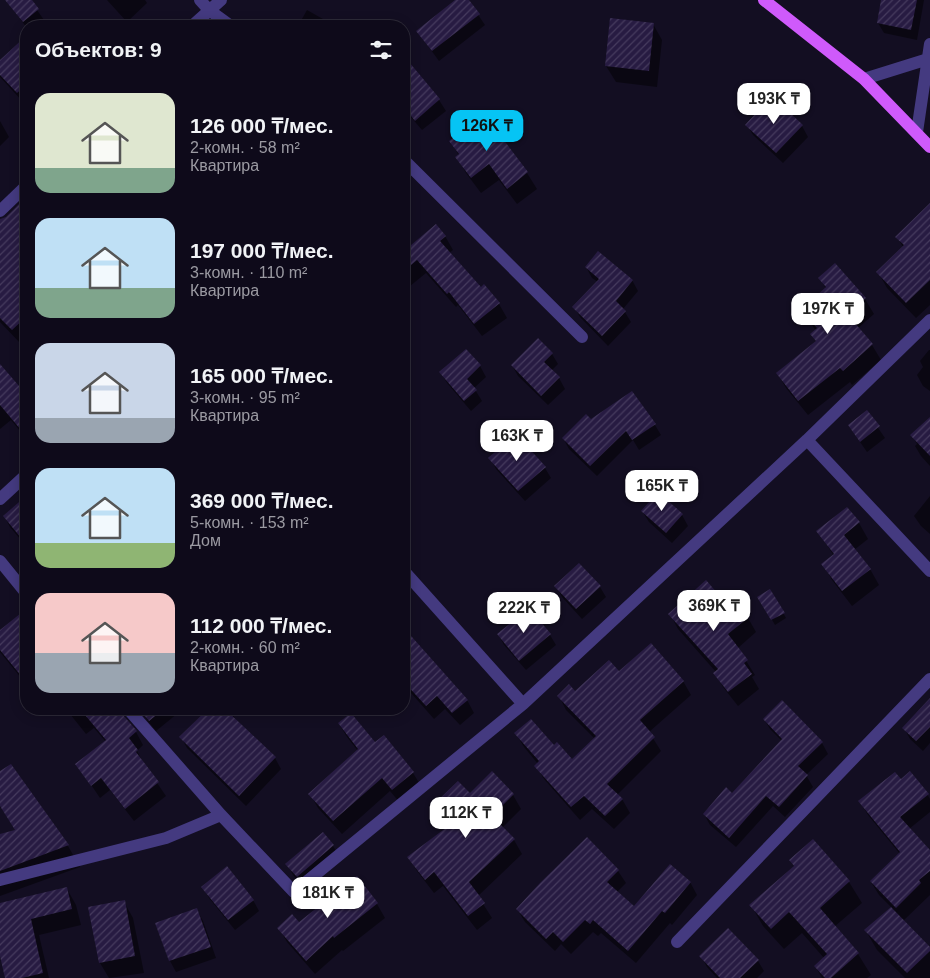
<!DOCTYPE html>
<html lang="ru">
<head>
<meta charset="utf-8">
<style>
  :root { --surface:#0e0a1a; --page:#1c1827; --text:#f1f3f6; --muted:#9b9aa2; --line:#2e2b39; --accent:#06c4f4 }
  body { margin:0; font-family:Helvetica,sans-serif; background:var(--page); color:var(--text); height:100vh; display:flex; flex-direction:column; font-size:19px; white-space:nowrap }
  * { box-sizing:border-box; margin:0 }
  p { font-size:16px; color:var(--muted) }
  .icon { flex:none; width:28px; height:28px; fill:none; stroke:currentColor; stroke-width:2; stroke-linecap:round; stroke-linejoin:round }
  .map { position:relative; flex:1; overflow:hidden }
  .panel { position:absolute; left:20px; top:20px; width:390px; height:695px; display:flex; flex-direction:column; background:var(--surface); border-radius:20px; box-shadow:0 2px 12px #0003,0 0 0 1px var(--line) }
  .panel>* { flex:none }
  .price { position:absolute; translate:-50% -42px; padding:0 11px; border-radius:10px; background:#fff; color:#222; font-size:16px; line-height:32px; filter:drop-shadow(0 1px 2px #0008) }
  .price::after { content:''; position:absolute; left:50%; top:30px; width:15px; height:11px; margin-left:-8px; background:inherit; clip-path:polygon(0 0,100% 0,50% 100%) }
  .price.current { background:var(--accent); color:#111 }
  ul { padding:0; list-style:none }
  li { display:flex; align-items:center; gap:15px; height:125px; padding:0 15px }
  li span { display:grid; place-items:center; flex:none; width:140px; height:100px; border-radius:15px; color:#555 }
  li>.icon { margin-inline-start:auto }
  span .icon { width:60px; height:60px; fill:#fffc; stroke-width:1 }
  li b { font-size:21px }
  h2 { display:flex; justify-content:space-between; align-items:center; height:60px; padding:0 15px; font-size:21px }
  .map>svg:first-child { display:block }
</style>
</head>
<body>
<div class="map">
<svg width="930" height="978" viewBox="0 0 930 978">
  <defs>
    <pattern id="building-hatch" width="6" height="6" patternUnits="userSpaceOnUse" patternTransform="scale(1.25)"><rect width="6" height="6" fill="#271b42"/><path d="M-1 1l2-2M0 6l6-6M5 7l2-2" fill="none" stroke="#463b5e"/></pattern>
  </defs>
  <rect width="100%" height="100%" fill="#130e22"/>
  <!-- shadow -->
  <path fill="#0007" d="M7 0H30L44 20 37 26 26 27Z
    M107 0H145L147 3 127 22Z
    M457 0H468L485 25 439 61 417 31Z
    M883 0H924L917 40 884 33 878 23Z
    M307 10 330 23 331 26H298Z
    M653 24 662 40 657 87 616 82 606 66Z
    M23 41 26 44V101L24 103 0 77V62Z
    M409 64 439 100 446 111 422 130 404 109V68Z
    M484 116 527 173 537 189 517 204 499 180 481 193 466 173 457 157 459 156 451 141Z
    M0 121 9 137 0 146Z
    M747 125 802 126 808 137 783 163 753 135Z
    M26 199V339L21 344 0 322V219L6 218Z
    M930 220V305L916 318 887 288 878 272 903 247 897 237Z
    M436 225 445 236 453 250 449 253 480 288 484 286 499 304 507 318 482 336 458 305 456 307 426 273 404 291V252Z
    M835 265 865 299 874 314 858 328 872 345 881 360 852 385 850 382 808 415 786 388 777 373 817 342 812 335 816 331 802 310 826 289 820 278Z
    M586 267 632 280 638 291 623 309 631 322 608 346 580 317 574 307 598 282 592 278Z
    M929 350H930V391L923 386 917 375 923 367 920 361Z
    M552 354 558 364 551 371 559 378 565 389 548 405 518 376 512 365Z
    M0 366 26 396V438L11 420 0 429Z
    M480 366 486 377 474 388 482 401 471 411 447 383 441 373Z
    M867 412 885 438 867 452 849 426Z
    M930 419V466L921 456 915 446 917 444 912 435Z
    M590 421 655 425 661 435 639 450 633 440 597 476 569 449 563 438Z
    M490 458 545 468 551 478 525 501 496 469Z
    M930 496V534L921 526 914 516Z
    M26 498V546L10 527 4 516Z
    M847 508 859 523 868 539 854 550 870 569 879 585 852 606 832 580 823 564 834 556 818 531Z
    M642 511 682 515 688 526 672 543 649 522Z
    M556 586 600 587 606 597 582 619 562 597Z
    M770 590 786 618 775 625 759 597Z
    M724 603 748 618 756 632 738 648 755 675 752 677 759 689 738 706 723 687 715 673 716 672 678 629 670 614Z
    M25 611 26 613V684L0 652V631Z
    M404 631 467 700 474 713 460 725 445 709 434 719 404 685Z
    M498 634 550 635 556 645 526 670 504 645Z
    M619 673 683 681 691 695 649 732 661 751 617 795 622 799 630 813 614 829 592 809 580 820 544 779 536 766 538 764 524 747 516 734 554 747 572 761 595 739 566 710 559 696 575 693Z
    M782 702 822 743 828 754 806 775 813 787 785 817 773 806 736 847 710 825 704 814 733 795 782 741 770 729 764 719Z
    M930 705V743L923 751 910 739 904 728Z
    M46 709H56L50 713Z
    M66 709H104L119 727 126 721 136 732 143 745 137 751 144 764 166 796 134 821 110 790 100 798 77 764 106 742 94 728 86 734Z
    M142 709H183L156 731 147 720Z
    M210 709H229L239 724 275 758 281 769 246 806 187 748 181 737Z
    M339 724 375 744 384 737 413 773 421 786 400 803 390 791 342 834 318 808 310 794 358 751 347 737Z
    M11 766 68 846 80 867 0 896V836L16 831 1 807 0 808V773Z
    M492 773 513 795 521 809 502 828 514 840 522 854 478 896 492 918 477 930 443 886 434 893 417 871 409 857 449 826 443 820 434 805 470 795Z
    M901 781 927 794 930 799V812L909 829 930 852V895L903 921 930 948V978H905L877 950 866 931 892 908 879 895 871 882 900 854 868 815 860 802Z
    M323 834 333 846 339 856 304 887 293 875 287 864Z
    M813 841 849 882 862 903 834 927 858 954 871 975 867 978H822L815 966 824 958 802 933 784 949 763 926 751 905 794 867 790 861Z
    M618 871 626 883 617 892 634 908 690 882 697 895 672 925 670 923 636 963 601 933 598 936 593 932 571 954 561 944 555 951 525 922 517 909Z
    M356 878 377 904 385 918 343 951 342 950 315 974 287 942 279 928 298 923Z
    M203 887 253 900 259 911 235 930 209 898Z
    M67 889 76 905 81 925 39 935 49 978H6L0 951V904Z
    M124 902 133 918 144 973 109 978 100 963Z
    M197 910 203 921 216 958 176 972 170 961 157 924Z
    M701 956 758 961 764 971 757 978H717L707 967Z"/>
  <!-- building -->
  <path fill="url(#building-hatch)" d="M5 0H32L39 9 23 22Z
    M455 0H469L480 14 432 51 416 31Z
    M881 0H917L911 30 877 23Z
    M610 18 654 23 649 71 605 66Z
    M26 36V85L17 93 0 75V60Z
    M404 56 440 99 415 121 404 107Z
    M772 96 803 125 776 153 745 125Z
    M484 114 528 172 507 189 489 164 471 178 455 157 459 154 449 141Z
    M26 197V317L12 330 0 318V219L6 217Z
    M930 203V280L906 303 876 272 904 245 895 237Z
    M436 224 446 236 440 241 481 287 484 284 500 303 474 324 449 292 447 294 417 260 404 271V251Z
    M598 251 633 280 616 301 626 311 602 336 572 307 599 279 585 267Z
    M835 263 866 298 848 315 873 344 843 371 840 368 798 401 776 373 816 341 810 334 817 328 801 310 826 287 818 278Z
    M538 338 553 353 544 362 560 377 541 396 511 365Z
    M466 349 481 365 467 379 477 390 464 401 439 372Z
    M0 364 26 394V436L0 405Z
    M632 391 656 424 632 440 626 431 590 466 562 438 586 414 591 419Z
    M867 410 880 426 860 442 848 425Z
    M930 417V456L910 435Z
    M516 434 546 467 518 491 488 458Z
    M658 492 683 514 666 533 641 511Z
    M26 496V544L3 516Z
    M847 507 860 522 844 535 871 569 842 591 821 564 834 554 816 531Z
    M579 563 601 586 576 609 554 586Z
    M706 580 724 601 730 597 749 617 728 634 748 660 744 663 752 674 728 692 713 673 718 669 668 614Z
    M770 589 785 613 771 620 757 597Z
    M529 608 551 634 519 661 497 634Z
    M26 609V682L0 650V630Z
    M404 628 468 700 452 713 437 696 426 706 404 682Z
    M651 643 684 681 640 720 655 737 607 784 623 799 605 816 584 796 571 807 534 766 539 761 514 733 531 719 554 745 557 742 572 759 596 736 557 696 569 684 575 691 609 660 619 671Z
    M930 698V727L916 741 902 728Z
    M782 700 823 742 798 766 808 775 779 807 766 796 729 838 703 814 726 787 732 793 782 739 763 719Z
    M80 709H120L122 714 137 731 129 738 138 750 136 752 159 782 125 809 101 778 91 786 75 764 106 740Z
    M139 709H164L149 721Z
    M208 709H225L276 757 239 796 179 737Z
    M351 713 375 742 384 735 414 772 392 790 382 778 333 821 308 794 358 749 338 723Z
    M11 764 69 845 0 871V834L15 830 0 806V771Z
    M492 771 514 794 492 816 515 839 469 882 485 903 468 916 434 872 425 880 407 857 451 824 433 805 458 781 470 793Z
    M910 771 929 794 900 817 930 850V871L919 880 921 883 896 908 870 881 900 852 858 801 895 772 901 779Z
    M323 832 334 845 297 877 285 864Z
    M587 837 619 870 607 882 634 906 670 864 691 882 665 913 662 911 628 951 593 920 590 924 585 920 563 942 553 932 546 939 516 909 540 883Z
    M813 839 850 881 820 908 859 953 831 978H825L814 966 827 954 789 912 771 929 749 905 794 866 789 860Z
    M227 866 254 900 228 920 201 887Z
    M357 876 378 903 334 938 333 936 306 961 277 928 292 914 299 922Z
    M67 887 72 909 31 919 43 973 22 978H5L0 956V903Z
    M125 900 135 956 99 963 88 907Z
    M891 907 930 947V951L907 973 864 930Z
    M197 908 211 947 169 961 155 923Z
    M728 928 759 960 740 978H720L699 956Z"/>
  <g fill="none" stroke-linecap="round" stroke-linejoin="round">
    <!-- street -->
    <path stroke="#443a80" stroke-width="12" d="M200 0 209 10 231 26
      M192 26 221 0
      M864 79 928 59
      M917 132 930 44
      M404 160 582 337
      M0 211 26 186
      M807 440 930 571
      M0 499 26 475
      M0 561 26 593
      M404 571 523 704
      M128 709 221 815 294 892 523 704 807 440 930 320
      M0 880 166 838 221 815
      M677 942 930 679"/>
    <!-- primary -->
    <path stroke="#cf5afb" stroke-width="12" d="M764 0 864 79 930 147"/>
  </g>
</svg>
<b class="price" style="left:774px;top:125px">193K ₸</b>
<b class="price current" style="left:487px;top:152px">126K ₸</b>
<b class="price" style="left:828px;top:335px">197K ₸</b>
<b class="price" style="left:517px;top:462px">163K ₸</b>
<b class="price" style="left:662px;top:512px">165K ₸</b>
<b class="price" style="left:714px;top:632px">369K ₸</b>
<b class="price" style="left:524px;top:634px">222K ₸</b>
<b class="price" style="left:466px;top:839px">112K ₸</b>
<b class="price" style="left:328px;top:919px">181K ₸</b>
<section class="panel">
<h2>Объектов: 9<svg class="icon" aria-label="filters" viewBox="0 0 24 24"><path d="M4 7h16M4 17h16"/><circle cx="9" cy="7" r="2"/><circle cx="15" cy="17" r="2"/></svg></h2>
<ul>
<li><span style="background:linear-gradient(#dfe7d0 75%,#7fa58c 0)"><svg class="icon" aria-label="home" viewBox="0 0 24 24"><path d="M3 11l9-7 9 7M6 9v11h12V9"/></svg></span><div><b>126 000 ₸/мес.</b><p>2-комн. · 58 m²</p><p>Квартира</p></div></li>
<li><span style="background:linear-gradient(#bfe0f5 70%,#7fa58c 0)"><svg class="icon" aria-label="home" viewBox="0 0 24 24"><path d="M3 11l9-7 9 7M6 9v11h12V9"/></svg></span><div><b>197 000 ₸/мес.</b><p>3-комн. · 110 m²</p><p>Квартира</p></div></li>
<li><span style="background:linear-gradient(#c9d6e8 75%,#9aa5b1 0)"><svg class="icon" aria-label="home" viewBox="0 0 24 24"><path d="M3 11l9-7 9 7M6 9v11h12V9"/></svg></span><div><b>165 000 ₸/мес.</b><p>3-комн. · 95 m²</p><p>Квартира</p></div></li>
<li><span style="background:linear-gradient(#bfe0f5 75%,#8fb573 0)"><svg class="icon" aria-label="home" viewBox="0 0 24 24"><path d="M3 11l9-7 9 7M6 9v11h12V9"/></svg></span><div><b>369 000 ₸/мес.</b><p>5-комн. · 153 m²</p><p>Дом</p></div></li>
<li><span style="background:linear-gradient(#f6c9c9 60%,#9aa5b1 0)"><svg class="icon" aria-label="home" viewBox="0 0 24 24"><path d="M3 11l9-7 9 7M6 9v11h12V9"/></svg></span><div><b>112 000 ₸/мес.</b><p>2-комн. · 60 m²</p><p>Квартира</p></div></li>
</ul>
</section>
</div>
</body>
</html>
